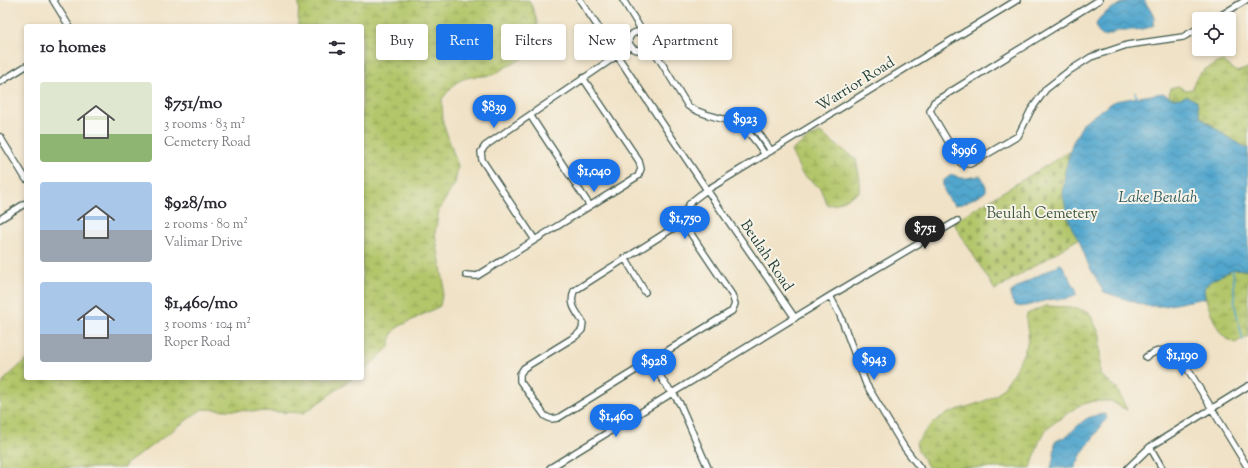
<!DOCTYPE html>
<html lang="en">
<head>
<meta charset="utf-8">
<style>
  :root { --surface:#fff; --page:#f2f2f3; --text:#2b2b33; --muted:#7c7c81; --accent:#1a73e8 }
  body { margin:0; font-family:"Sorts Mill Goudy",serif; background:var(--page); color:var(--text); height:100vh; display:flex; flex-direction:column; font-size:15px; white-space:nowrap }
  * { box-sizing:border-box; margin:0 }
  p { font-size:13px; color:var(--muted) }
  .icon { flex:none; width:22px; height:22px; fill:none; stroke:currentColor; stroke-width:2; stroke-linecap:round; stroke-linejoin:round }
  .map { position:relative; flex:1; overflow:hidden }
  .details { position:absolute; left:24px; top:24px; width:340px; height:356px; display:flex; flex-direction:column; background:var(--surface); border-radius:4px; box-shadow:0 2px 6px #0003 }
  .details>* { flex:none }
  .guide { position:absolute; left:376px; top:24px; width:380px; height:36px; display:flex; gap:8px }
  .fabs { position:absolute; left:1192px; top:12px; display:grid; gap:8px }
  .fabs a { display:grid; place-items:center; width:44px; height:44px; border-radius:4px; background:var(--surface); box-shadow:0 2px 6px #0003; font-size:20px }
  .price { position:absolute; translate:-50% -34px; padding:0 9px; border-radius:14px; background:var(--accent); color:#fff; font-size:13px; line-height:26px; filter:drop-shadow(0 1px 2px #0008) }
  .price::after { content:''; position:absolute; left:50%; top:24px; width:12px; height:9px; margin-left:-6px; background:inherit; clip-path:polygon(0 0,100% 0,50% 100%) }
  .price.active { background:#222; color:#fff }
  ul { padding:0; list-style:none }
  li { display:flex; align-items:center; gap:12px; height:100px; padding:0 16px }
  li span { display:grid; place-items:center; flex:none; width:112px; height:80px; border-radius:4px; color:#555 }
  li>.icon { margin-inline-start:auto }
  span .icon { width:48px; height:48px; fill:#fffc; stroke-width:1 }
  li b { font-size:17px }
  h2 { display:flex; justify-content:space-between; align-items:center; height:48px; padding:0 16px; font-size:17px }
  .chip { padding:0 14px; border-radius:4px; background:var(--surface); box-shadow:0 2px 6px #0003; font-size:14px; line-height:36px }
  .chip.active { background:var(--accent); color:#fff }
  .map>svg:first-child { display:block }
</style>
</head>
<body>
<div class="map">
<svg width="1248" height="468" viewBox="0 0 1248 468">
  <defs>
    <pattern id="wetland-marsh" width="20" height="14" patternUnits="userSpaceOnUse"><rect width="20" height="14" fill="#b3c66a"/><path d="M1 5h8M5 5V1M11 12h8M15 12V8" fill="none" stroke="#91a258"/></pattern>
    <pattern id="cemetery-stones" width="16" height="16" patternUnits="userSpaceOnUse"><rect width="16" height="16" fill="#b3c66a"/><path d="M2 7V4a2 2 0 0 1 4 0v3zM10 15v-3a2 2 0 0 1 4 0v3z" fill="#91a258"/></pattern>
    <pattern id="water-waves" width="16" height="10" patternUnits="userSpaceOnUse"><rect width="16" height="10" fill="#51a6cd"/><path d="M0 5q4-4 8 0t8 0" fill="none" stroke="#4388a7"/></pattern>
  </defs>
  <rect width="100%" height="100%" fill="#f7f3e8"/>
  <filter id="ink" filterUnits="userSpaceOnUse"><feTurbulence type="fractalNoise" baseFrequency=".025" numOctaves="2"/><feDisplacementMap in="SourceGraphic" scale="8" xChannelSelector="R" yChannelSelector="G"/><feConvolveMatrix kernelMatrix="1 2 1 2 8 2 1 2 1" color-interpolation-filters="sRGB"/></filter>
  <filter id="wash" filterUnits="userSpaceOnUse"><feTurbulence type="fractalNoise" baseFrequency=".012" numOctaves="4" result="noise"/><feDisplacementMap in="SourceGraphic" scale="16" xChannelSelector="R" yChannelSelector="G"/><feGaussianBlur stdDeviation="0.9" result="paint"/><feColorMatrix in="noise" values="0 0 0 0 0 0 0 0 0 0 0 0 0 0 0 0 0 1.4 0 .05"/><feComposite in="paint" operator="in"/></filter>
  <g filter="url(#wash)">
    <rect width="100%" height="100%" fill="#f0e2c6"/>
    <!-- wetland -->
    <path fill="url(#wetland-marsh)" stroke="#69824f" d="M299 0H529C544 33 543 51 508 66 504 68 495 74 492 75 481 77 470 75 459 81 453 84 447 93 442 99L443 123 458 166 455 183 439 210 435 233 444 284 440 306 398 327 392 334 389 347 374 362 362 371V26H298Z
      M1223 61 1237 72 1248 68V149L1226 136 1178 99 1169 97 1170 88 1178 86 1185 90 1193 89C1193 73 1210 66 1223 61Z
      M820 133 856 159 860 180 859 192 836 204 827 205 820 188 802 174 791 151 808 138Z
      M1233 269 1248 270V336L1235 343C1232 341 1227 339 1224 337 1215 326 1205 301 1204 288L1209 282Z
      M1045 306 1070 307 1089 312 1100 335V375L1116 387 1127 410 1110 401H1093L1078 406 1047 428 1039 442 1031 468H929L918 451 916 443C923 434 931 423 941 417 958 407 979 406 996 395 1006 389 1025 353 1028 341 1030 332 1024 324 1027 314Z
      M26 360V378H353L304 413 202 409 125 465 124 468H0V388L5 379Z"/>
    <!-- cemetery -->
    <path fill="url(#cemetery-stones)" stroke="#69824f" d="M1090 139 1132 206 995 290 953 222Z"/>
    <!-- water -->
    <path fill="url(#water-waves)" stroke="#387280" d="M1128 0H1144L1154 16V25C1144 31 1132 30 1121 30 1116 31 1107 37 1103 36 1101 36 1098 31 1097 29 1091 17 1119 5 1128 0Z
      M1163 93C1171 99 1177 100 1186 96L1197 101 1200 117 1226 136 1248 149V270L1233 269 1209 282 1204 288 1205 298 1165 306H1146L1104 292 1088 264 1079 240 1073 231 1067 214 1063 195 1065 171 1072 144 1084 122 1115 101Z
      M951 175C956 175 957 177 961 178 968 179 974 176 981 176L986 186V191L984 193 962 204 954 205C948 199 942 190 943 181Z
      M1060 264 1062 265 1076 289V295C1069 301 1057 298 1048 300 1041 301 1023 309 1017 306 1012 304 1010 297 1011 292L1024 283Z
      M1104 414 1106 415 1107 418 1082 453 1075 468H1051L1054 455 1055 442C1059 438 1065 438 1069 434 1082 423 1084 416 1104 414Z"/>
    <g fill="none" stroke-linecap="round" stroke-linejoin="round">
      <!-- stream -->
      <path stroke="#51a6cd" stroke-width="1.5" d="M1135 92 1137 98
        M1233 269 1235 306 1243 340"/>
    </g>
  </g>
  <g filter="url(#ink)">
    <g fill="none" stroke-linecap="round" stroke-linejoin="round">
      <defs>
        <path id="minor" d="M53 0 69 26
          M580 0 707 190 795 318
          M623 0 688 106C701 115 715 116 729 121 746 127 756 140 765 155
          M1099 0 934 102 930 111 961 163 970 164 1018 136 1031 110 1046 89 1069 71 1091 57 1127 45 1183 37 1199 28
          M1215 19 1246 0
          M629 41a9 9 0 1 1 18 0a9 9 0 1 1-18 0Z
          M0 82 26 66
          M530 115 590 206
          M731 121C752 117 761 136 771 151
          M0 137 26 179
          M0 219 26 203
          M683 225 689 231 732 295 735 304 732 311 558 418 551 419 545 416 520 381V374L524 368 576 336 582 330 583 322C576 311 569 305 574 291L675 227Z
          M683 225C684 205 691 201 707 190L1017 0
          M535 240 482 160 481 152 485 146 631 46
          M625 258 645 292
          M466 275 477 276 638 176 641 169 639 161 583 78
          M830 296 840 315 866 384 904 447 920 468
          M1146 357C1161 348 1166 348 1181 358L1248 468
          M651 361 667 387 673 393 680 404 708 468
          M1150 447 1162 468
          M550 468 830 296 957 221
          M1128 468 1150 447 1248 386"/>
      </defs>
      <!-- minor casing -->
      <use href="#minor" stroke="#3e564a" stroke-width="8"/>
      <!-- minor -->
      <use href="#minor" stroke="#fff" stroke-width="5.5"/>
    </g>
  </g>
  <g text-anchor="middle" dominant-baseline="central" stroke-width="4" stroke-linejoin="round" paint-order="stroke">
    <!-- street labels -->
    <g font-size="15" fill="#1f3d34" stroke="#f7f3e8">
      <text transform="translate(856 85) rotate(-32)">Warrior Road</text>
      <text transform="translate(766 256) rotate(56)">Beulah Road</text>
    </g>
    <!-- park labels -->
    <g font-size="15" fill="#3d583f" stroke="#f7f3e8">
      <text x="1042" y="214">Beulah Cemetery</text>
    </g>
    <!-- water labels -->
    <g font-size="16" font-style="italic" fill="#2e5c62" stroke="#f7f3e8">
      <text x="1158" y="198">Lake Beulah</text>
    </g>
  </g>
</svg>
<div class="fabs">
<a><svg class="icon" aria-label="locate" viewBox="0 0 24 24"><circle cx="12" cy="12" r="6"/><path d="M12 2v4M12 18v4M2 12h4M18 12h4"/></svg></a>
</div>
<b class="price" style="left:494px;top:129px">$839</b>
<b class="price" style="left:745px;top:141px">$923</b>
<b class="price" style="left:964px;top:172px">$996</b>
<b class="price" style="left:594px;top:193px">$1,040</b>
<b class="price" style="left:685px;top:240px">$1,750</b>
<b class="price active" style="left:925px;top:250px">$751</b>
<b class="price" style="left:1182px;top:377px">$1,190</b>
<b class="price" style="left:874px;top:381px">$943</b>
<b class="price" style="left:654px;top:383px">$928</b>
<b class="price" style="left:616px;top:438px">$1,460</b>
<div class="guide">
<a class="chip">Buy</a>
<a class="chip active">Rent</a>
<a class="chip">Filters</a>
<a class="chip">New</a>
<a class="chip">Apartment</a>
</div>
<section class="details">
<h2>10 homes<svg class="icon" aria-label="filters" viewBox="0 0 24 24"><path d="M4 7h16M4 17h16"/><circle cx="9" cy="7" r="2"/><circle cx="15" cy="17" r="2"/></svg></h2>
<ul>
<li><span style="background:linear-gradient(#dfe7d0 65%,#8fb573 0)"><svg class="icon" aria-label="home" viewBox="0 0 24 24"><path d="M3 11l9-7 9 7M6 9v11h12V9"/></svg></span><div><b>$751/mo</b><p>3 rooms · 83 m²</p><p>Cemetery Road</p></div></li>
<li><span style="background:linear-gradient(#a9c7e8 60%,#9aa5b1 0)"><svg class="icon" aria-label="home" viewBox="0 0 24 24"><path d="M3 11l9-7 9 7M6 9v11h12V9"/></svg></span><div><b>$928/mo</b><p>2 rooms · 80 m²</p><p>Valimar Drive</p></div></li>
<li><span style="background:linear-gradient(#a9c7e8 65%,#9aa5b1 0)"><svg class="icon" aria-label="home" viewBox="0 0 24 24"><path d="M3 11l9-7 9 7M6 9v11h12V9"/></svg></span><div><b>$1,460/mo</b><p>3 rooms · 104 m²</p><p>Roper Road</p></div></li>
</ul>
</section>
</div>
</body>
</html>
